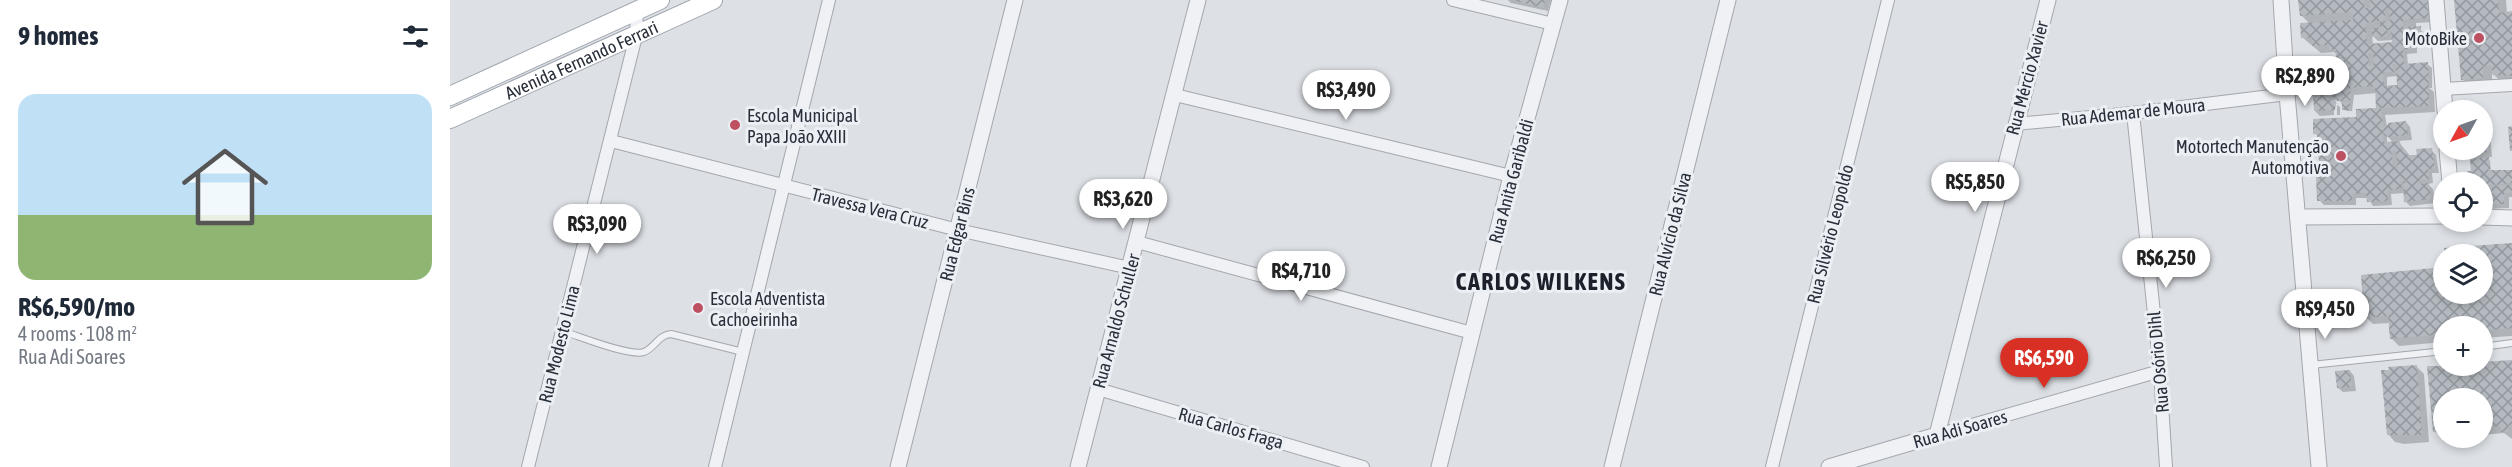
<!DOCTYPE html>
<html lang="en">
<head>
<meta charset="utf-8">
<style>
  :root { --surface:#fff; --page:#f2f2f3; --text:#1f2937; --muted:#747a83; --accent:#d93025 }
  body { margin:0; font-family:"Asap Condensed",sans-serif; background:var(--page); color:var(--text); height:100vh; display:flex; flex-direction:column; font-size:22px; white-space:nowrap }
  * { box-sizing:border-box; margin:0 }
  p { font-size:20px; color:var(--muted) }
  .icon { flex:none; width:33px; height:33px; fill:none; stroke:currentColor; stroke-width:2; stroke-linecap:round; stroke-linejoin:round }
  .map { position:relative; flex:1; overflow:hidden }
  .sheet { display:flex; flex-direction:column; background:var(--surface); width:450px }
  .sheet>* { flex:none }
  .needle { width:39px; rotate:230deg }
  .fabs { position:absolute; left:1983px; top:100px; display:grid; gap:12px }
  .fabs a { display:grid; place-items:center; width:60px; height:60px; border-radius:50%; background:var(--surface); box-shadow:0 3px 9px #0003; font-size:30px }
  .price { position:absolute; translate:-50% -51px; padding:0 14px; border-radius:21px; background:#fff; color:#222; font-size:20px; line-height:39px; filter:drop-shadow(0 2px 3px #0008) }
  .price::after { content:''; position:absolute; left:50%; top:36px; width:18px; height:14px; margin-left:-9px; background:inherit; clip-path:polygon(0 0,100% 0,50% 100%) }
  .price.on { background:var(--accent); color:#fff }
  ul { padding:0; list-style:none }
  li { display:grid; align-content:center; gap:12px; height:318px; padding:0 18px }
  li span { display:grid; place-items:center; height:186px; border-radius:18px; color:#555 }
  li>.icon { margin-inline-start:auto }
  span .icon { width:108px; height:108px; fill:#fffc; stroke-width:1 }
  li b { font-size:26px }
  h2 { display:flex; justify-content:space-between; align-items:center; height:72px; padding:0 18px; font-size:26px }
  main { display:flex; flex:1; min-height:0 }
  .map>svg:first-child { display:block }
</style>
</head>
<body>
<main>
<section class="sheet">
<h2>9 homes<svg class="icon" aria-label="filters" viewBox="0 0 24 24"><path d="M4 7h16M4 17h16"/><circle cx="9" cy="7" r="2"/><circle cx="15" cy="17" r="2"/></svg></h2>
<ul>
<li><span style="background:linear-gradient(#bfe0f5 65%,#8fb573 0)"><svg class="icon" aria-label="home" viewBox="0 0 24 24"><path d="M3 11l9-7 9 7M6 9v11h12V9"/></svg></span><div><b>R$6,590/mo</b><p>4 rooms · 108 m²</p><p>Rua Adi Soares</p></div></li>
</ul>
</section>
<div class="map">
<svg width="2062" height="467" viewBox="0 0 2062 467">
  <defs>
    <pattern id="building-cross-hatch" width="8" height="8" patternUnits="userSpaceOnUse" patternTransform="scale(1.5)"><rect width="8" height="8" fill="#b5bac1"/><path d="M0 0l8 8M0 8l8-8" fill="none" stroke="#93989e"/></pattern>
  </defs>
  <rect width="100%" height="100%" fill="#dde0e5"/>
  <!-- shadow -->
  <path fill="#0003" fill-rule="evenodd" d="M1058 0H1101L1098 11 1061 3Z
    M1850 0H1982L1984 22 1966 23V28L1975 33V45H1967V53L1957 54 1958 65 1977 64 1982 68V88H1979L1984 92 1985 112 1935 115 1937 127 1956 122 1960 127 1962 140 1948 141 1961 157 1981 150 1986 155 1989 173H1982L1983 183 1978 184 1983 189 1985 203 1960 206 1955 201V193L1941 194 1942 205 1923 206 1918 198H1906V205H1874L1869 200 1871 178 1869 138 1865 133 1929 110 1927 93 1904 95 1902 111H1896L1890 101 1883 100 1887 104H1884V115L1870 116 1865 111V98L1857 90 1887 61V55L1884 52 1871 53 1853 38 1860 24 1851 15ZM1922 35 1928 41 1943 40V44L1923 45ZM1948 76 1950 86 1937 87V77ZM1937 136 1944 143H1937Z
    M2005 0H2056L2057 13H2062V85L2054 84 2042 73V87L2022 89 2012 79Z
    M1887 105 1890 107V115H1887Z
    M2035 113 2039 118 2042 157H2037L2040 161 2041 172 2062 171V201V197H2059V208L2035 209 2032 206V183H2019L2025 172 2024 161 2017 150H2032Z
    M2062 244V336L2032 338V327H1994V342L1949 346 1942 339 1940 323 1923 324 1916 317 1994 294H2032V255H1996Z
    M2062 361V439L2054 433 2032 435V399H1994V438L1984 431 1999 366H2032Z
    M1966 366 1974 374 1979 442 1954 444 1945 442 1938 434Z
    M1900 371 1904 376 1906 391 1893 392 1888 388Z"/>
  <!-- building -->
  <path fill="url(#building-cross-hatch)" fill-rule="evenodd" d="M1063 0H1095L1094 8Z
    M1848 0H1914V8H1920V0H1978L1980 18 1953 20V27L1971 26V40L1962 41 1963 49H1953L1954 64 1978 62 1979 106 1931 108 1933 126 1938 125V123L1956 121 1958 135 1939 137 1935 136 1933 130 1934 142 1950 141 1951 150H1956L1957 155H1967L1966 149 1982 148 1985 168 1978 169 1979 179 1968 181V184L1979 183 1981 199 1954 202 1953 182 1958 180 1951 181 1952 189 1937 190 1938 201 1917 202 1916 193 1902 194V201H1867L1866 177H1870L1867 134H1863V119L1906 117V109L1926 108 1925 86 1900 88 1901 100 1887 101V98L1879 96V100L1886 101 1885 110 1864 111 1863 94 1878 93V89L1855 90 1853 61 1886 59V49L1879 50V45L1862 46V38H1851L1850 23 1903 20V15L1900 12 1850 16ZM1939 8 1940 21 1930 22V28H1922V37L1937 36V30H1941L1942 42 1917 44 1915 23 1935 20V9ZM1918 53H1923L1924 65 1919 66ZM1943 64H1946L1947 85 1934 86 1933 72H1944ZM1941 151H1946L1948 171 1945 166 1943 167Z
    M2004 0H2048L2049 13 2062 11V76L2043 75 2041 65 2034 67 2033 64V78L2011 80Z
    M1892 102H1900L1901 110H1892Z
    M2032 112H2035L2038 152 2016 155V150H2032Z
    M2062 126V151H2060L2058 127Z
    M2039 157 2040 169 2031 170H2062V183L2032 186V183H2018L2017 171H2021L2020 159Z
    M2062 185V193H2054V204L2032 205V189H2038V186Z
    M2062 243V328L2032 331V327H1994V334L1940 339 1938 316 1914 318 1911 275 1994 267V294H2032V255H1995L1994 248Z
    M2062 360V425H2058L2059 431 2051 432V426L2032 427V399H1994V431L1983 432 1977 366H2032V362Z
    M1967 365 1972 435H1937L1931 370H1939L1938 367Z
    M1900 370 1902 387 1887 388 1885 371Z"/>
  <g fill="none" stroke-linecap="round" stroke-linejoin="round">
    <defs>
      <path id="service" d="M112 331C129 336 180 357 194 352 205 348 208 335 221 334L293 352
        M2032 347 2062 343
        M1861 365 1994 351"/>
      <path id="minor" d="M1003 0 1103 24
        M1993 89 2062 85
        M725 95 1061 176
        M1683 113 1710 371 1716 467
        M1565 124 1683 113 1837 94
        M161 141 508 230 680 268
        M687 242 1022 333
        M648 389 913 467
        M1487 435 1710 371
        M78 467 186 36 187 10
        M265 467 379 0
        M1322 467 1438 0"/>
      <path id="tertiary" d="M1831 0 1837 94 1869 467
        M1986 0 1995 111
        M1997 150 2000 183
        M1848 217 1994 216
        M2032 217 2062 218
        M448 467 565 0
        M628 467 748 0
        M989 467 1061 176 1110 0
        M1162 467 1278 0
        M1379 467 1487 435 1598 0"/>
      <g id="primary">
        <path d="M0 96 210 0"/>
        <path id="s1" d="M0 119 263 0"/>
      </g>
    </defs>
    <!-- service casing -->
    <use href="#service" stroke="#a3a7ae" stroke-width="8"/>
    <!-- minor casing -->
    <use href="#minor" stroke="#a3a7ae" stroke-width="14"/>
    <!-- tertiary casing -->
    <use href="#tertiary" stroke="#a3a7ae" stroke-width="17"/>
    <!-- primary casing -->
    <use href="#primary" stroke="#9ea5af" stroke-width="20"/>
    <!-- service -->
    <use href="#service" stroke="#eff1f4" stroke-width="6"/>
    <!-- minor -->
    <use href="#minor" stroke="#eff1f4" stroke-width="12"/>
    <!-- tertiary -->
    <use href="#tertiary" stroke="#eff1f4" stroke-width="15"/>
    <!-- primary -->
    <use href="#primary" stroke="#fff" stroke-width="18"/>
  </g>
  <!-- markers -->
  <g fill="#bd5061" stroke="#eceff3" stroke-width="2">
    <circle cx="2029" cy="38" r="6"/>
    <circle cx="285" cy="125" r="6"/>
    <circle cx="1891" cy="156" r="6"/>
    <circle cx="248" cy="308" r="6"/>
  </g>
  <g text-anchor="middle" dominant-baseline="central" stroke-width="6" stroke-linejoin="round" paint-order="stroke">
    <!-- poi labels -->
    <g font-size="18" fill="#292f3a" stroke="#eceff3" text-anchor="end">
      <text x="2017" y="38">MotoBike</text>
      <text x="297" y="115" text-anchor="start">Escola Municipal<tspan x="297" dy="21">Papa João XXIII</tspan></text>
      <text x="1879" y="146">Motortech Manutenção<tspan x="1879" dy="21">Automotiva</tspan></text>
      <text x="260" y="298" text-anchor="start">Escola Adventista<tspan x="260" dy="21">Cachoeirinha</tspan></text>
    </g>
    <!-- street labels -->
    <g font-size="18" fill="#292f3a" stroke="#eceff3">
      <text stroke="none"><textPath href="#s1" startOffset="144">Avenida Fernando Ferrari</textPath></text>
      <text transform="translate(1577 78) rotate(-75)">Rua Mércio Xavier</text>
      <text transform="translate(1683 112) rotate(-6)">Rua Ademar de Moura</text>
      <text transform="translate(1061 181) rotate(-75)">Rua Anita Garibaldi</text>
      <text transform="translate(420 208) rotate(14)">Travessa Vera Cruz</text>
      <text transform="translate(507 234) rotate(-76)">Rua Edgar Bins</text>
      <text transform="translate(1220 234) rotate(-76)">Rua Alvício da Silva</text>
      <text transform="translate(1380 234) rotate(-76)">Rua Silvério Leopoldo</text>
      <text transform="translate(666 321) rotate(-75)">Rua Arnaldo Schuller</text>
      <text transform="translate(109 344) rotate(-76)">Rua Modesto Lima</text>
      <text transform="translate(1708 362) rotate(-95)">Rua Osório Dihl</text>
      <text transform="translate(781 428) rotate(16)">Rua Carlos Fraga</text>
      <text transform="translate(1510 429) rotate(-16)">Rua Adi Soares</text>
    </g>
    <!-- district labels -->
    <g font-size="24" font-weight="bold" letter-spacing="1.5" fill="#1b202b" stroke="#eceff3">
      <text x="1091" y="281">CARLOS WILKENS</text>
    </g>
  </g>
</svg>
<div class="fabs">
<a><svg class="needle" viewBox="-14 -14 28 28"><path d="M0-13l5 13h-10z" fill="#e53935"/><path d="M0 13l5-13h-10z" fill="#747a83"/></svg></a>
<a><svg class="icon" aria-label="locate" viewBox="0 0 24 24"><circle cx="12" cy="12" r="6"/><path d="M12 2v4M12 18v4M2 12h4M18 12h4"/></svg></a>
<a><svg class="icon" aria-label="layers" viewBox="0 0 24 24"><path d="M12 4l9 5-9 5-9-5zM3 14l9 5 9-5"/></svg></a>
<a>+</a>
<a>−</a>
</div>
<b class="price" style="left:1855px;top:107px">R$2,890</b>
<b class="price" style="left:896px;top:121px">R$3,490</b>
<b class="price" style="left:1525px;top:213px">R$5,850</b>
<b class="price" style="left:673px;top:230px">R$3,620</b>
<b class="price" style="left:147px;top:255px">R$3,090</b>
<b class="price" style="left:1716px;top:289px">R$6,250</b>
<b class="price" style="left:851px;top:302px">R$4,710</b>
<b class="price" style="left:1875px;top:340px">R$9,450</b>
<b class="price on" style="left:1594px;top:389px">R$6,590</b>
</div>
</main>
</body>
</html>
